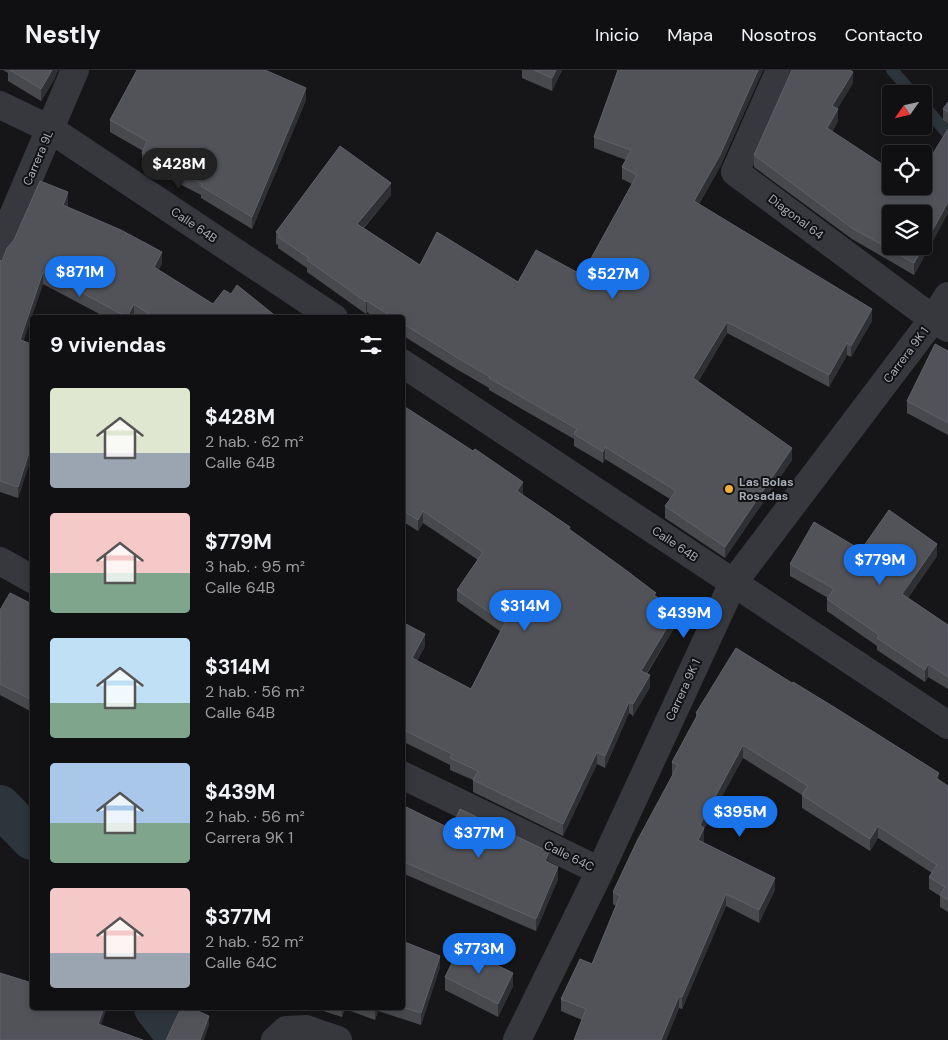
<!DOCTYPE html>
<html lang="es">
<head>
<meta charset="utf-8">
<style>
  :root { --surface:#101012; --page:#19191b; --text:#f1f3f6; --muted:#9c9d9f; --line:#303032; --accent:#1a73e8 }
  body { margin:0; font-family:"DM Sans",sans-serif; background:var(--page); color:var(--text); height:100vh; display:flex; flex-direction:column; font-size:19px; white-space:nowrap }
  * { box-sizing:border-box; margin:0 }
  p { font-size:16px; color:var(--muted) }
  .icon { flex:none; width:28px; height:28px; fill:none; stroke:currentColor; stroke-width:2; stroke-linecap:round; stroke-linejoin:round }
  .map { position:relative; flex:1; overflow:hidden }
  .drawer { position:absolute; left:30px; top:245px; width:375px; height:695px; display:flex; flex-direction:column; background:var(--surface); border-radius:5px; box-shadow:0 2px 8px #0003,0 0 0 1px var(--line) }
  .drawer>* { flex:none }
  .needle { width:32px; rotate:236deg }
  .fabs { position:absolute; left:882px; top:15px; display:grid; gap:10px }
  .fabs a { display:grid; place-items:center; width:50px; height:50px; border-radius:5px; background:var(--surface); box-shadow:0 2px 8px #0003,0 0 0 1px var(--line); font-size:25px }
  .price { position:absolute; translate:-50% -42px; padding:0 11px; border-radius:18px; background:var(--accent); color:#fff; font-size:16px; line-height:32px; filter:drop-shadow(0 1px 2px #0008) }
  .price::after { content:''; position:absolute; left:50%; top:30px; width:15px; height:11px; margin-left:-8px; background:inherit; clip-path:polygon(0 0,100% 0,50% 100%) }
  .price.selected { background:#222; color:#fff }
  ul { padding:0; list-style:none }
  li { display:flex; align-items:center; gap:15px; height:125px; padding:0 20px }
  li span { display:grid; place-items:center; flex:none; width:140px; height:100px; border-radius:5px; color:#555 }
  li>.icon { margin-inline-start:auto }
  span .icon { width:60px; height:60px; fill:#fffc; stroke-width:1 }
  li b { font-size:21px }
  h2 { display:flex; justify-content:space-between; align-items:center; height:60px; padding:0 20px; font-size:21px }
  header { display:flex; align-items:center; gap:30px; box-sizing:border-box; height:70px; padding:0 25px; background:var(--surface); border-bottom:1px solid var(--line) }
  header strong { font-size:24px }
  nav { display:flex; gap:28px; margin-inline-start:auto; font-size:18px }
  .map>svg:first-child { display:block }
</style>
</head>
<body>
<header>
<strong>Nestly</strong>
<nav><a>Inicio</a><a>Mapa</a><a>Nosotros</a><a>Contacto</a></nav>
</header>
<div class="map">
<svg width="948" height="970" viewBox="0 0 948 970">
  <rect width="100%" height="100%" fill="#161618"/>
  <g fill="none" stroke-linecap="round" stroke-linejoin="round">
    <!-- stream -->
    <path stroke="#2c353c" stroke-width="12" d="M892 0 913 24
      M924 36 948 64"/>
    <!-- canal -->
    <path stroke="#2c353c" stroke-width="42" d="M0 736 32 769
      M155 938 180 970"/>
    <!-- minor -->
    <path stroke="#37383d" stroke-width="28" d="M780 0 735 102 933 249 948 258
      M0 35 50 59 334 248
      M0 176 75 0
      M402 293 948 655
      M0 491 32 509
      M402 705 600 801
      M275 970 286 960 306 959 338 970
      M517 970 600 801 733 513 933 249 948 226"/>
  </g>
  <!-- wall -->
  <path fill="#47494d" d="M3 0H58L54 10 41 31 8 11V3Z
    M522 0H562L552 21 522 8Z
    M618 0H763L720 97 699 134 872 251 851 287 847 285 829 317 727 263 698 312 792 390 725 488 665 448V436L670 429 605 389 603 393 574 376V369L489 320V318L453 297 402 265V248H375L367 242 366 244 307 202V198L278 178V175L276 174V162L391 125 364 158 420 195 518 212 582 205 632 114 622 109V97L626 90 594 78V67Z
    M853 13 837 39 838 51 832 62 891 116H924L948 59V143L914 205 852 169 754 97V85Z
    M306 30 252 159 201 128V125L142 95V83L143 81 110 62V50Z
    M948 32V54L943 50V39Z
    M68 134 67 137 162 194 158 200 213 234 231 224 278 248H137L134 246 133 248H107L43 214 23 271 32 274V385L18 428 0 422V190L2 191Z
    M948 281V365L907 343V331Z
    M402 335 523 424V425L656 526 677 553 647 604 650 617 633 646 629 643 605 698 597 694 563 766 473 722V710L450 700V695L402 671V552L425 576 417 591 471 619 500 561 457 531V520L478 490 423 453 418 461 402 451Z
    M861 480 937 486 908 528 948 555V619L928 607 925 612 877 580V576L827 541V529L828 528 790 506V494Z
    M32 534V642L0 625V540Z
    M696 643 939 711 948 716V842L940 837V826L929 819V807L932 803 878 768 870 781 802 738V725L743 688 704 759V770L703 772 775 820 759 853 726 836 682 939 679 938 666 970H574L582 950 561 941V929L592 894 616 836 613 834V822L673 704H672V692L696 648Z
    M402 735 451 759 549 793 558 809 536 861 402 803Z
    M402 871 440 897 421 955 378 941 375 950 345 939 342 947 314 938H402Z
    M445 907 513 916 498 947 445 920Z"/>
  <!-- shaded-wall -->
  <path fill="#2f3033" d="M52 0H58L54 10 41 31V19Z
    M556 0H562L552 21V8Z
    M758 0H763L720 97 694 143V131Z
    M853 2V13L832 48V36Z
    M306 18V30L252 159V147Z
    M838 39V51L827 70V58Z
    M391 113V125L357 165V154Z
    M68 122V134L63 147V135Z
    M948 132V143L914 205V193Z
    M162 182V194L154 209V197Z
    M43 202V214L20 282V270Z
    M367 231V242L366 244V232Z
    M134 234V246L133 248H127Z
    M872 239V251L851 287V276Z
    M727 252V263L693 320V308Z
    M847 273V285L829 317V305Z
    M32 373V385L18 428V417Z
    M605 377V389L603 393V382Z
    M792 378V390L725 488V477Z
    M523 412V424L517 433V421Z
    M423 441V453L418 461V450Z
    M937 474V486L902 536V524Z
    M677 541V553L641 612V601Z
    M425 564V576L412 600V588Z
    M928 594V607L925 612V600Z
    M650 605V617L633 646V634Z
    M629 632V643L605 698V686Z
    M743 675V688L704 759V770L698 782V770L700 755Z
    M597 682V694L563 766V754Z
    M939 703V715L936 708Z
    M878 756V768L870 781V769Z
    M549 782V794L545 791Z
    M558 797V809L536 861V849Z
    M775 808V820L759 853V840Z
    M726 824V836L682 939V927Z
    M440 886V897L421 955V943Z
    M513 903V916L498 947V934Z
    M679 926V938L666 970H661Z
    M104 938H107L98 963V954Z
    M342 938H345L342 947Z
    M375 938H378V941L375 950Z
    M209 946V955L204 970H200Z"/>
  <!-- building -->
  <path fill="#525359" stroke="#5f6168" d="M10 0H52L41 19Z
    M137 0H265L306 18 252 147 201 116 202 114 142 83 147 71 110 50Z
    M534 0H556L552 8Z
    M618 0H758L720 85 694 131 872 239 851 276 847 273 829 305 727 252 693 308 792 378 725 477 665 436 676 421 605 377 603 382 574 364 577 359 489 308 490 307 453 285 402 253V248H394L367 231 366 232 307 190 309 188 278 167 280 164 276 162 340 76 391 113 357 154 420 195 437 162 518 212 536 180 582 205 637 105 622 97 631 80 594 67Z
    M792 0H850L853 2 832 36 838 39 827 58 891 100V116H924V98L948 59V132L924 176V144H891V176H924L914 193 852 158 754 85Z
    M948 32V42L943 39Z
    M40 111 68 122 63 135 121 160 162 182 154 197 213 234 224 220 231 224 237 215 278 248H155L134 234 127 247 43 202 20 270 32 274V373L18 417 0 411V190L2 191 7 178 14 170Z
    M935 274 948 281V353L907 331Z
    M402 335 473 381 475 379 523 412 517 421 570 457 569 459 623 498 656 523 654 525 677 541 641 601 650 605 633 634 629 632 605 686 597 682 563 754 473 710 478 701 450 688 452 684 402 659V552L425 564 412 588 471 619 505 553 457 520 483 482 423 441 418 450 402 440Z
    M889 440 937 474 902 524 948 555V607L928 594 925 600 877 568 879 565 827 529 834 519 790 494 814 452 861 480Z
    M10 523 32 534V630L0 614V594L1 592 0 591V540Z
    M736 578 792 613 793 612 834 637 939 703 936 708 948 716V830L940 825 945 817 929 807 937 795 878 756 870 769 802 725 808 716 743 675 700 755 704 758 698 770 775 808 759 840 726 824 682 927 679 926 661 970H574L586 939 561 929 580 889 592 894 620 826 613 822 637 771 678 695 672 692 698 644 696 643Z
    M402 735 451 759 460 739 549 782 545 791 558 797 536 849 402 791Z
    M402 871 440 886 421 943 402 937Z
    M460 877 513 903 498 934 445 907Z
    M0 903 32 913V938H104L98 954 143 970H0Z
    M181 938H191L209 946 200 970H166Z"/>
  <!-- markers -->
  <circle fill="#f2b134" stroke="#111113" stroke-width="2" cx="729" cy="419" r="5"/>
  <g text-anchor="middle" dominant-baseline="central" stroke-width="4" stroke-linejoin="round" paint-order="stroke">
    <!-- street labels -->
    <g font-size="12" fill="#a8adb8" stroke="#111113">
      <text transform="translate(38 88) rotate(-67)">Carrera 9L</text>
      <text transform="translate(796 147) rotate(37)">Diagonal 64</text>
      <text transform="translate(194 155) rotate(34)">Calle 64B</text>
      <text transform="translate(906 285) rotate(-53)">Carrera 9K 1</text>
      <text transform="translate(675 474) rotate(34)">Calle 64B</text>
      <text transform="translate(683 620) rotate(-65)">Carrera 9K 1</text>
      <text transform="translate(569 786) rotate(26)">Calle 64C</text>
    </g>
    <!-- poi labels -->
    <g font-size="12" font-weight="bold" fill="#a8adb8" stroke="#111113" text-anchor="start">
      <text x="739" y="412">Las Bolas<tspan x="739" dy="14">Rosadas</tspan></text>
    </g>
  </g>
</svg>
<div class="fabs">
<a><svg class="needle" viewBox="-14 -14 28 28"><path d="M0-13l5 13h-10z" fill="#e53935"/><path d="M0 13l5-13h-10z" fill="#9c9d9f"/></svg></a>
<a><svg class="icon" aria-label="locate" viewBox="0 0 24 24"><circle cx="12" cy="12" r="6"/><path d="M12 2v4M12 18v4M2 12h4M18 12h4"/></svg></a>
<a><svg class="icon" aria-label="layers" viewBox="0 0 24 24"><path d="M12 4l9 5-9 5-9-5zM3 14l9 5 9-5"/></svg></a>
</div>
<b class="price selected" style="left:179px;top:120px">$428M</b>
<b class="price" style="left:80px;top:228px">$871M</b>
<b class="price" style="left:613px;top:230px">$527M</b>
<b class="price" style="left:880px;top:516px">$779M</b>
<b class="price" style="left:525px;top:562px">$314M</b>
<b class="price" style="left:684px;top:569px">$439M</b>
<b class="price" style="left:740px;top:768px">$395M</b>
<b class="price" style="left:479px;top:789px">$377M</b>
<b class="price" style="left:479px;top:905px">$773M</b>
<section class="drawer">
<h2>9 viviendas<svg class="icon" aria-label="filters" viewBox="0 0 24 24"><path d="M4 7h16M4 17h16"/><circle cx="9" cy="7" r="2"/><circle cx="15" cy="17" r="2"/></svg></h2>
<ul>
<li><span style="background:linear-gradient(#dfe7d0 65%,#9aa5b1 0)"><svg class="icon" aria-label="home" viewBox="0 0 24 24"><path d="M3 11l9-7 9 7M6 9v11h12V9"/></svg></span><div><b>$428M</b><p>2 hab. · 62 m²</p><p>Calle 64B</p></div></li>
<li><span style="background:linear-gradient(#f6c9c9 60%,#7fa58c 0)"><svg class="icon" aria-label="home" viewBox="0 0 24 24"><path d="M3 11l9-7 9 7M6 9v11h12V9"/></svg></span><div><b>$779M</b><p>3 hab. · 95 m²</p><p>Calle 64B</p></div></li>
<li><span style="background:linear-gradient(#bfe0f5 65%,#7fa58c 0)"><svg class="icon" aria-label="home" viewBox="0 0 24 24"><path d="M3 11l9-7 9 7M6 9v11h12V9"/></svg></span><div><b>$314M</b><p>2 hab. · 56 m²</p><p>Calle 64B</p></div></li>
<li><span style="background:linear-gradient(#a9c7e8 60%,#7fa58c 0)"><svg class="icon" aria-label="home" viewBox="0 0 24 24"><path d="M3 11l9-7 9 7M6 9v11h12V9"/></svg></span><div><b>$439M</b><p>2 hab. · 56 m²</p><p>Carrera 9K 1</p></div></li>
<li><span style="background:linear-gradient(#f6c9c9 65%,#9aa5b1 0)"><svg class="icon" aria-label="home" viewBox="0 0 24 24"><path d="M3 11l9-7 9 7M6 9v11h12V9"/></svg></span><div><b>$377M</b><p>2 hab. · 52 m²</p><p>Calle 64C</p></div></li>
</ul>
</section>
</div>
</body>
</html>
